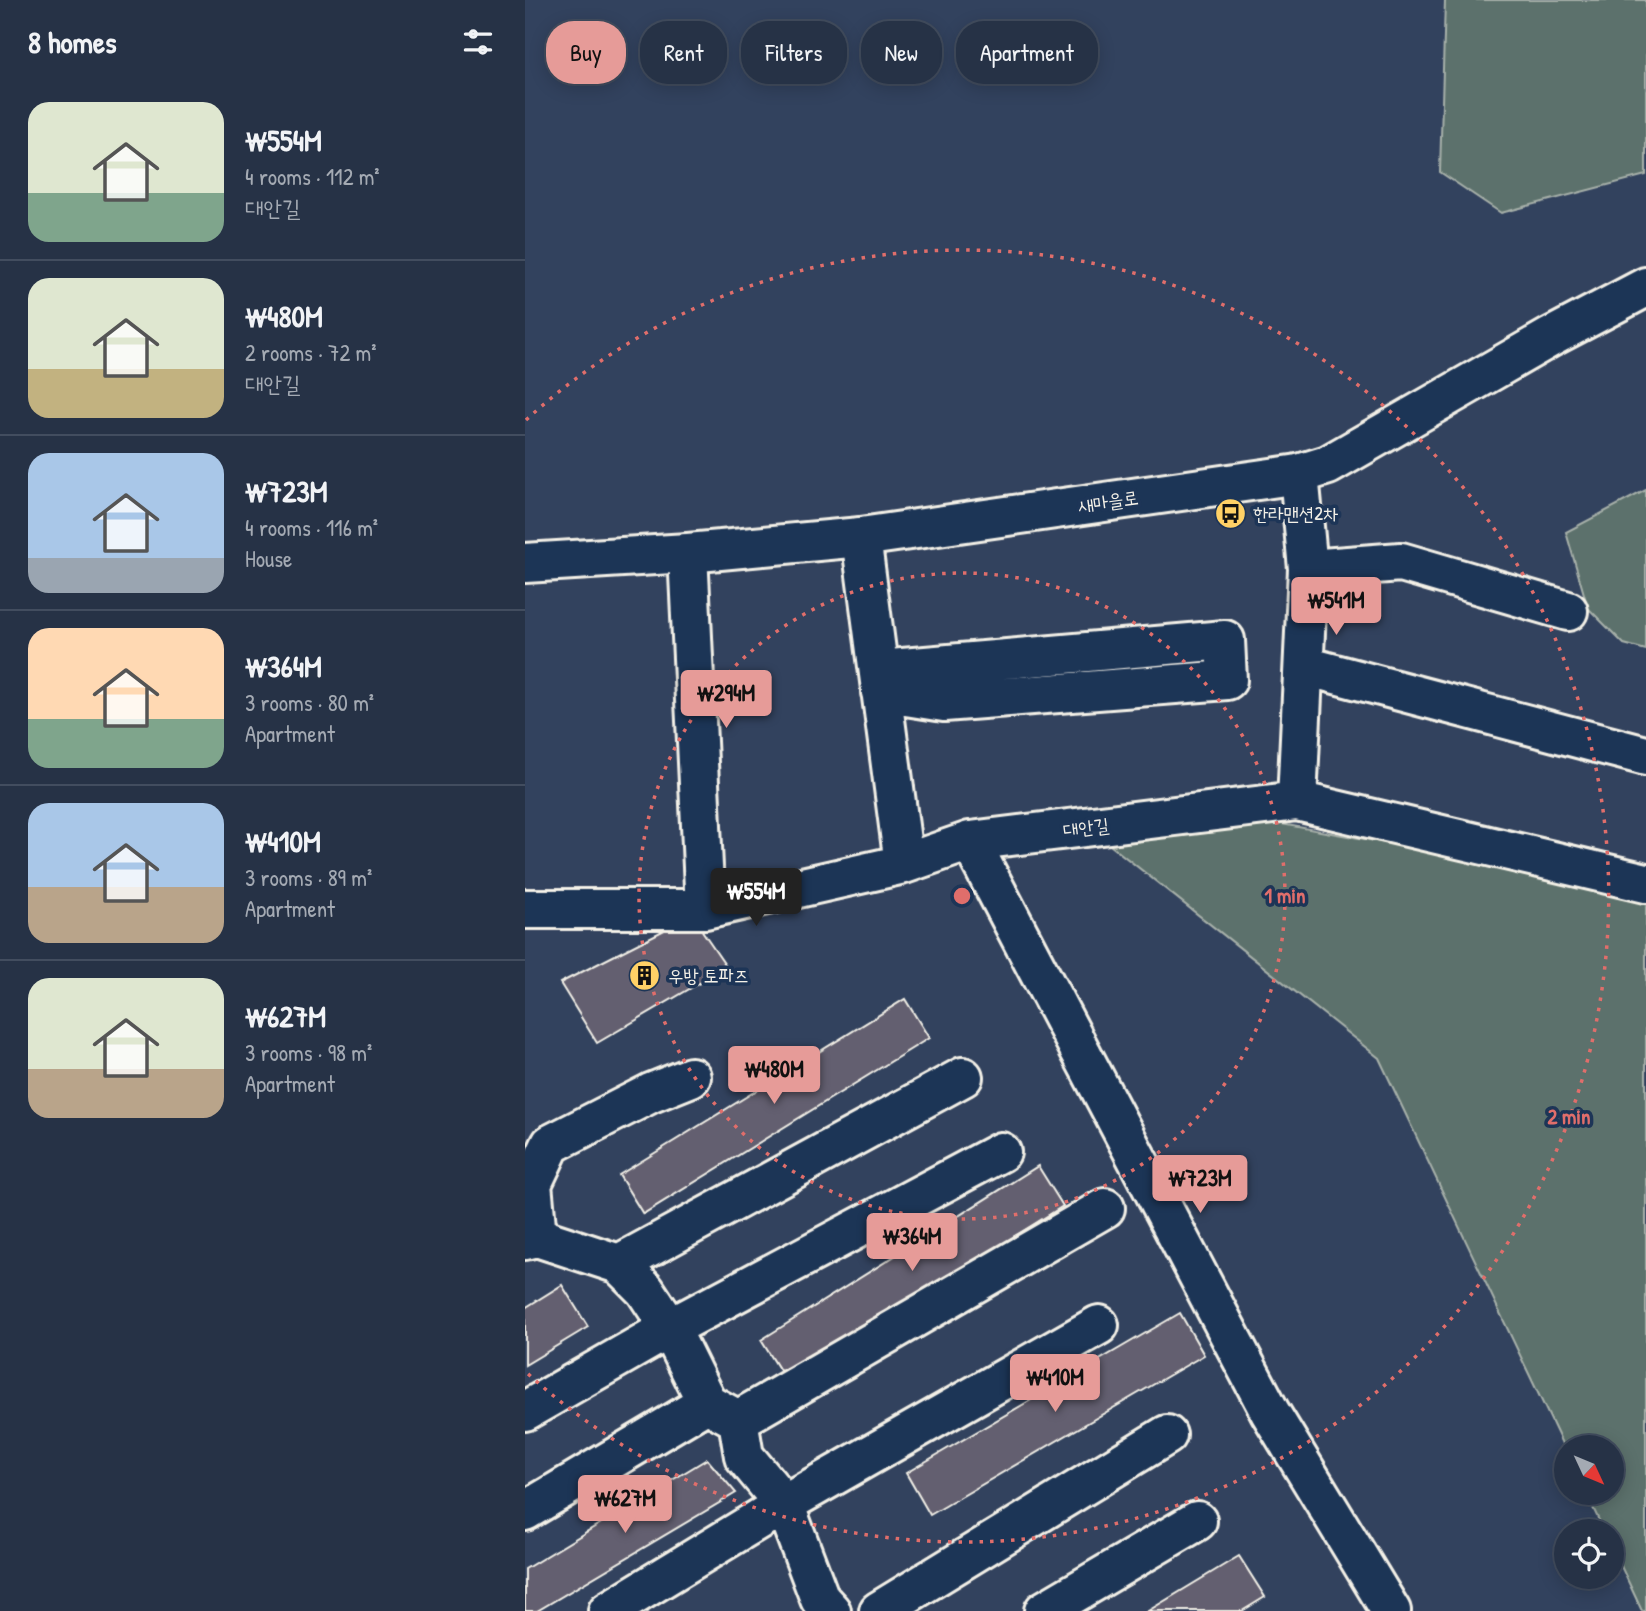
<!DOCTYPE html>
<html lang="en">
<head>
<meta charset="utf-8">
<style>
  :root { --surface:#263246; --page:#2e3a4d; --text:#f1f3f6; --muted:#a4aab3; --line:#424d5f; --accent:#e69b98 }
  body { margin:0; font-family:"Patrick Hand","Poor Story",sans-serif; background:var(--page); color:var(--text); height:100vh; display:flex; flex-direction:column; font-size:26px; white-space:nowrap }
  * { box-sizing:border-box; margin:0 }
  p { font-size:23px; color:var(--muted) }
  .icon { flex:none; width:38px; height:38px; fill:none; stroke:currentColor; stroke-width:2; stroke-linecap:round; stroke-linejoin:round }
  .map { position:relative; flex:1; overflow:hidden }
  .side { display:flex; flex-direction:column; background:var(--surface); width:525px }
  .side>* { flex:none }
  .top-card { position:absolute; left:21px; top:21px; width:665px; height:63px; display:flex; gap:14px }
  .needle { width:46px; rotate:134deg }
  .fabs { position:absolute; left:1029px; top:1435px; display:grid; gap:14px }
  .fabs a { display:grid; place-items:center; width:70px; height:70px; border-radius:50%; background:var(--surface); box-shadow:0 4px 18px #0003,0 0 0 2px var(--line); font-size:35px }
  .price { position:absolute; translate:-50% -60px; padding:0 16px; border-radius:7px; background:var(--accent); color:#111; font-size:23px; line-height:46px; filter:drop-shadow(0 2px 4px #0008) }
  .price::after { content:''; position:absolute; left:50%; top:42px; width:21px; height:16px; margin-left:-10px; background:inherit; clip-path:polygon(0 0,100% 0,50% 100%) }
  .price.on { background:#222; color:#fff }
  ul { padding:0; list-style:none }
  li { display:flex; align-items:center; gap:21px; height:175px; padding:0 28px }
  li+li { border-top:2px solid var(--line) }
  li span { display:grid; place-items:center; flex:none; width:196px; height:140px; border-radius:21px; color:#555 }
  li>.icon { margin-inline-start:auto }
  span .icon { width:84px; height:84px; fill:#fffc; stroke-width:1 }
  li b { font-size:30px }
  h2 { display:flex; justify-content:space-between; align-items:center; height:84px; padding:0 28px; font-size:30px }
  .chip { padding:0 24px; border-radius:28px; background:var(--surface); box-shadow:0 4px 18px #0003,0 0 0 2px var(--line); font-size:24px; line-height:63px }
  .chip.on { background:var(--accent); color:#111 }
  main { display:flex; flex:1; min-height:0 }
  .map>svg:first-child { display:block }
</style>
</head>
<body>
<main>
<section class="side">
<h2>8 homes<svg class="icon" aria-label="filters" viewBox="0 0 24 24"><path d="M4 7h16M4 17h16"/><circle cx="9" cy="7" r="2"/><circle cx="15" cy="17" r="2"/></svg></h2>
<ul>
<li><span style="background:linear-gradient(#dfe7d0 65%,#7fa58c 0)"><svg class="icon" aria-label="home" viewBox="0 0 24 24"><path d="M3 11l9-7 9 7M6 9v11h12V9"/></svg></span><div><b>₩554M</b><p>4 rooms · 112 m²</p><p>대안길</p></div></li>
<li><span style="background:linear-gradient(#dfe7d0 65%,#c2b280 0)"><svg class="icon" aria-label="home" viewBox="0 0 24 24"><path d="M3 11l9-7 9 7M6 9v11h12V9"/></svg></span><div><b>₩480M</b><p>2 rooms · 72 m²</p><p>대안길</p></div></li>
<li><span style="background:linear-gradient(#a9c7e8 75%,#9aa5b1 0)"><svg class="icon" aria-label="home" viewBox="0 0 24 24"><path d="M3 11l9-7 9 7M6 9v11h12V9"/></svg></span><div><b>₩723M</b><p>4 rooms · 116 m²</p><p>House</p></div></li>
<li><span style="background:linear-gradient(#ffd9b3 65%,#7fa58c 0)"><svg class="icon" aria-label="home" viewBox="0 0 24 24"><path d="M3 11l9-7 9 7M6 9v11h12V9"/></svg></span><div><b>₩364M</b><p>3 rooms · 80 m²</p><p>Apartment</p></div></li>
<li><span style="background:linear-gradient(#a9c7e8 60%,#b9a48a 0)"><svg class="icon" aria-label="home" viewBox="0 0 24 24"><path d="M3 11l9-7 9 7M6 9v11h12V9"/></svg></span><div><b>₩410M</b><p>3 rooms · 89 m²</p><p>Apartment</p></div></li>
<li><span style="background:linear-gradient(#dfe7d0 65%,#b9a48a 0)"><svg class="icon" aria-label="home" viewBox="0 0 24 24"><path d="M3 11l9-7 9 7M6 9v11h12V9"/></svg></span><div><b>₩627M</b><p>3 rooms · 98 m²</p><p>Apartment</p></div></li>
</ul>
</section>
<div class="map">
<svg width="1121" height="1611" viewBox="0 0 1121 1611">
  <rect width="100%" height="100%" fill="#32425e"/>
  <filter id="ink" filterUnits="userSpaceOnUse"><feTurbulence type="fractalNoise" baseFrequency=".0143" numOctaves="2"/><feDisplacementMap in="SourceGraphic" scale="14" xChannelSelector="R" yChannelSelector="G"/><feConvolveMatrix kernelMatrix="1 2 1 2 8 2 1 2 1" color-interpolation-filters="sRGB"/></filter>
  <g filter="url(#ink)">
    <!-- green -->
    <path fill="#5c716c" stroke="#a8b1aa" stroke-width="2" d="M920 0H1121V175L976 213 915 172Z
      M1121 490V650L1099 644 1063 608 1041 532Z
      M734 820 939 857 1121 901V1611H1117L1087 1547V1531H1079L1061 1493H1087V1447H1041V1452L854 1058 585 845Z"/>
    <!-- building -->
    <path fill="#635f70" stroke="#f4f1e8" stroke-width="2" d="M167 916 202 967 72 1043 35 983Z
      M380 999 404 1038 118 1214 94 1175Z
      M513 1166 538 1206 261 1380 236 1340Z
      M37 1285 63 1327 0 1365V1308Z
      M655 1313 679 1355 405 1515 381 1473Z
      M182 1459 211 1493 12 1611H0V1569Z
      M714 1556 740 1597 717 1611H623Z"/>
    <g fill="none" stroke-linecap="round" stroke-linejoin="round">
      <defs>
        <path id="minor" d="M336 537 379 864
          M163 553 180 909
          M783 569 876 562 1043 611
          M780 666 1121 756
          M354 670 700 640 702 680 419 702 356 692
          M772 801 783 569 774 474
          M445 841 745 1412 866 1611
          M0 909H180L379 864 445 841 772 801 1121 883
          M12 1237 94 1264 120 1290 145 1328 182 1403 213 1420 219 1456 259 1504 295 1599 306 1611
          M0 1240 12 1237 7 1184 26 1144 126 1093 166 1077
          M94 1264 438 1077
          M0 1411 145 1328 476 1152
          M213 1420 580 1208
          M0 1511 182 1403
          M83 1611 259 1504 574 1325
          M354 1611 642 1435
          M519 1611 672 1521"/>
        <path id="major" d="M0 563 163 553 336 537 774 474 803 465 1026 337 1121 287"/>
      </defs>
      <!-- minor casing -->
      <use href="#minor" stroke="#f4f1e8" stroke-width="44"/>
      <!-- major casing -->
      <use href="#major" stroke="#f4f1e8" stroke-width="44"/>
      <!-- minor -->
      <use href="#minor" stroke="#1d3557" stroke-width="38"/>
      <!-- major -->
      <use href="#major" stroke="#1d3557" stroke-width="38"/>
    </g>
  </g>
  <!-- distance rings -->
  <g fill="none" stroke="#e06e6b" stroke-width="3.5" stroke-dasharray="3.5 7">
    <circle cx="437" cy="896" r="323"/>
    <path d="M1 420A646 646 0 1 1 1 1372"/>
  </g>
  <!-- icons -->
  <defs>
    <symbol id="bus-disc" viewBox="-11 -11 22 22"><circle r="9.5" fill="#ffd166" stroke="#1d3557"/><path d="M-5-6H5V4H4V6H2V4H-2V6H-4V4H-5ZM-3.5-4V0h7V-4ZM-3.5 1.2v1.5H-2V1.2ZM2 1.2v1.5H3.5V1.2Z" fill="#111"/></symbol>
    <symbol id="building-disc" viewBox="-11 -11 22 22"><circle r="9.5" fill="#ffd166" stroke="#1d3557"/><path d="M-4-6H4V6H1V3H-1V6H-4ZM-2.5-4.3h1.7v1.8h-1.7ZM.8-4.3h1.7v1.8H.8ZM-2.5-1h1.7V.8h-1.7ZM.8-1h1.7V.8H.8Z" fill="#111"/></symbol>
  </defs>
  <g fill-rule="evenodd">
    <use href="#bus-disc" x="688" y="496" width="35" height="35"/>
    <use href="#building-disc" x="102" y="958" width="35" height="35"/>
  </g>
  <g text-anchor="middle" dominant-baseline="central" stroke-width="7" stroke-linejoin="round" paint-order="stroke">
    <!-- street labels -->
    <g font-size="19" fill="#f4f1e8" stroke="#1d3557">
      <text transform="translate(583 501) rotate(-8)">새마을로</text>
      <text transform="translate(561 827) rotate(-7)">대안길</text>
    </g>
    <!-- poi labels -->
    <g font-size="19" fill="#f4f1e8" stroke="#1d3557" text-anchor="start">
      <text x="728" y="513">한라맨션2차</text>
      <text x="143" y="975">우방 토파즈</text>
    </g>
  </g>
  <circle cx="437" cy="896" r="10" fill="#e06e6b" stroke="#1d3557" stroke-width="3.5"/>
  <g font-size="21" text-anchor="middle" font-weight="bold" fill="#e06e6b" stroke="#1d3557" stroke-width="7" stroke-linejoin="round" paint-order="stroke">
    <text x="760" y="903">1 min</text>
    <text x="1044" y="1124">2 min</text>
  </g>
</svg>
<div class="fabs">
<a><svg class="needle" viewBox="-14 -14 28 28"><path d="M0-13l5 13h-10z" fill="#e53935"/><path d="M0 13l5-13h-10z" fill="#a4aab3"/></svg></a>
<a><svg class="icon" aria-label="locate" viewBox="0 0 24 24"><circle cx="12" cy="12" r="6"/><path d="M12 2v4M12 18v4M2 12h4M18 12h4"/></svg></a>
</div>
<b class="price" style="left:811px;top:637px">₩541M</b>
<b class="price" style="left:201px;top:730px">₩294M</b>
<b class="price on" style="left:231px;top:928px">₩554M</b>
<b class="price" style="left:249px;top:1106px">₩480M</b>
<b class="price" style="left:675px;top:1215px">₩723M</b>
<b class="price" style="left:387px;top:1273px">₩364M</b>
<b class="price" style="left:530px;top:1414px">₩410M</b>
<b class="price" style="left:100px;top:1535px">₩627M</b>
<div class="top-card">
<a class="chip on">Buy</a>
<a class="chip">Rent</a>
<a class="chip">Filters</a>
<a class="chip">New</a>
<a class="chip">Apartment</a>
</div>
</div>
</main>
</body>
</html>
